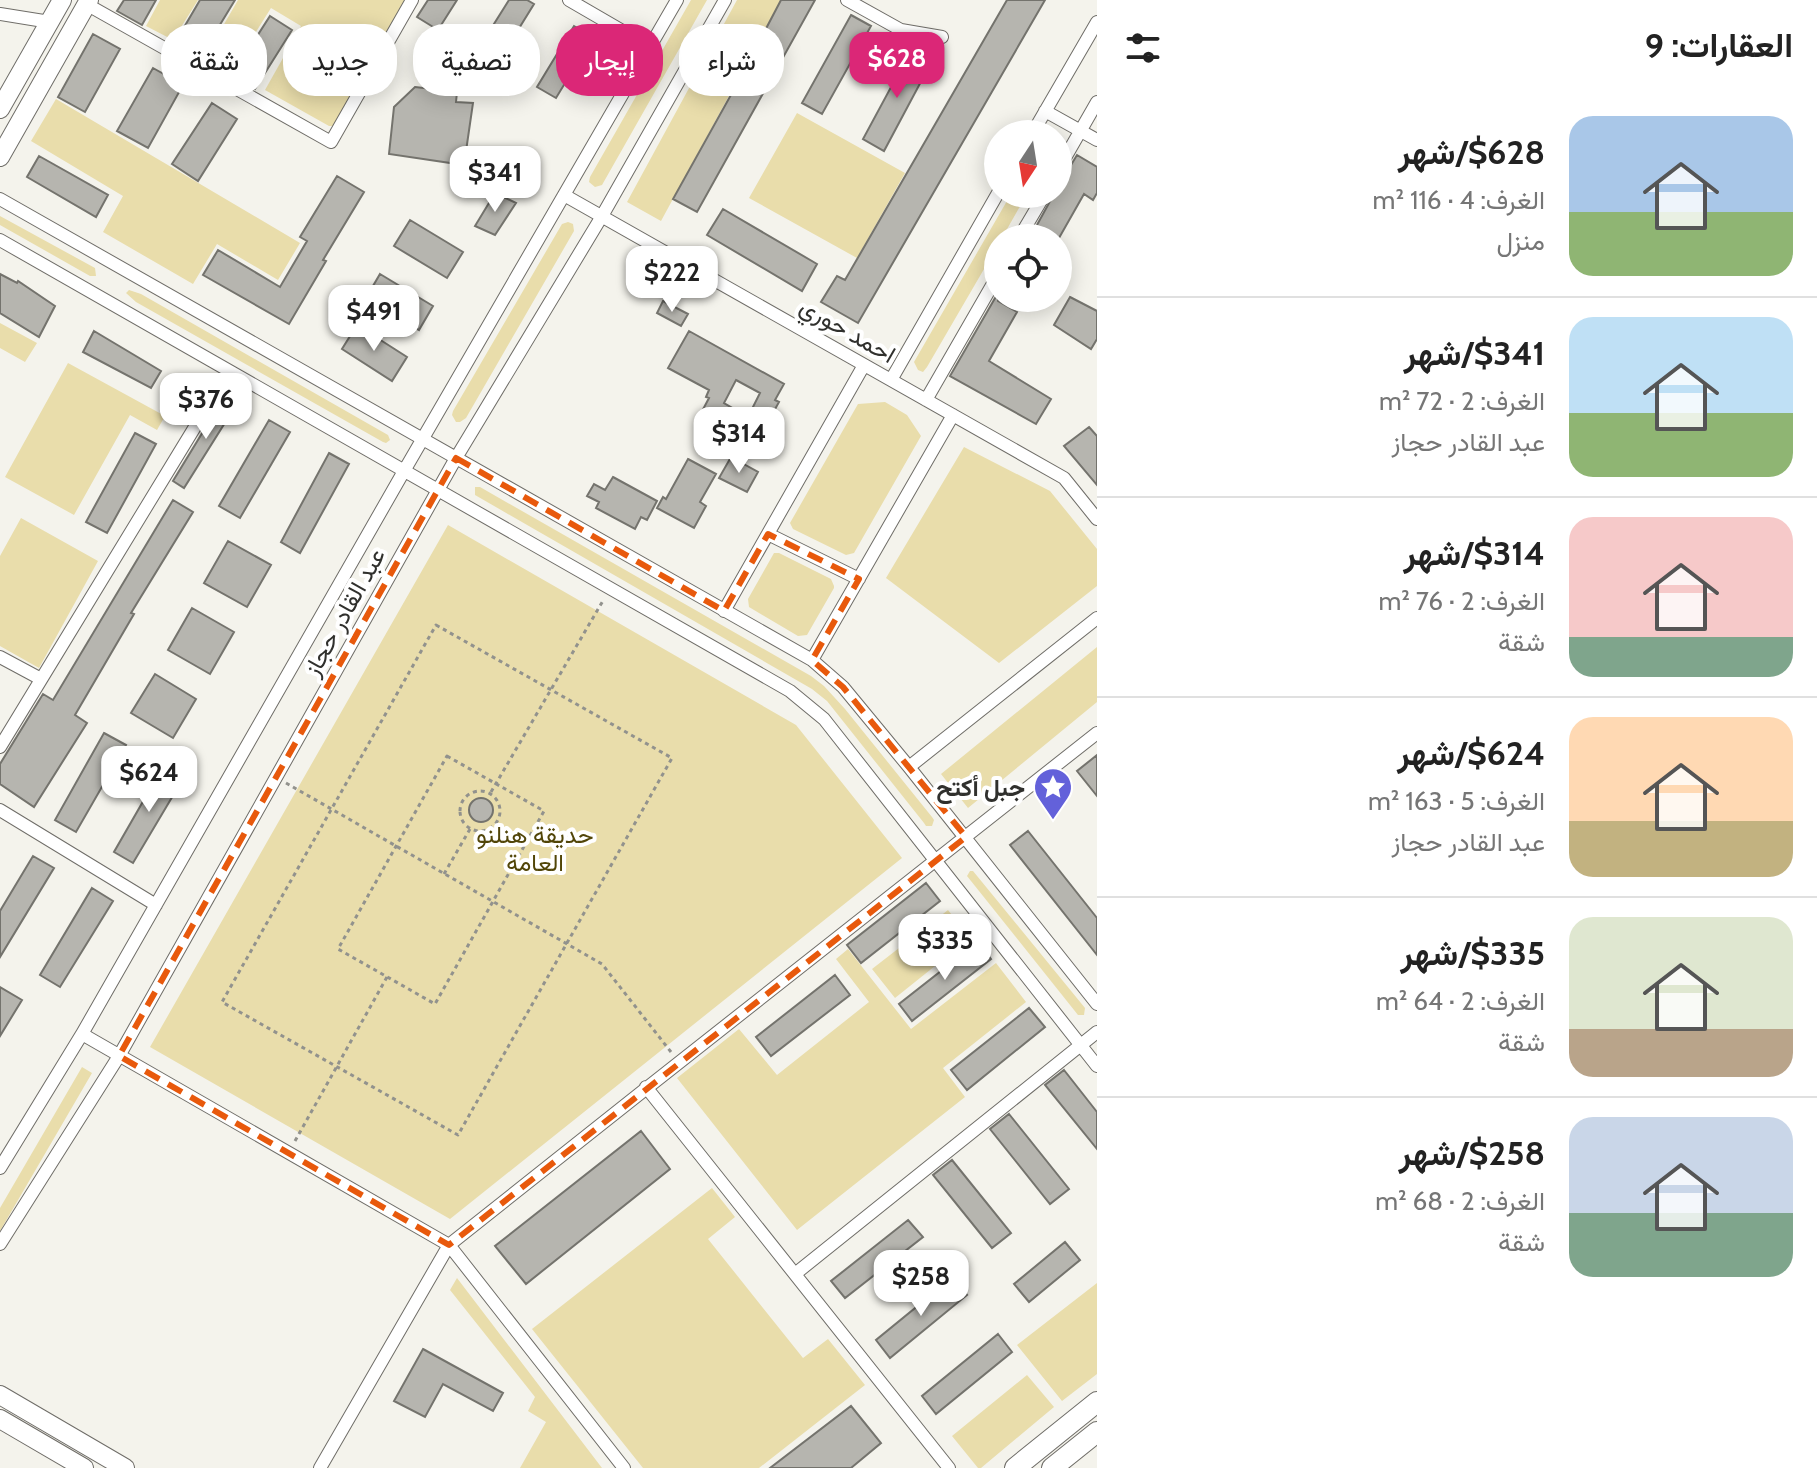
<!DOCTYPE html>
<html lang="ar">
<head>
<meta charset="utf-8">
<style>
  :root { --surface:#fff; --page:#f2f2f2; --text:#222; --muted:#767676; --line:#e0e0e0; --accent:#db2777 }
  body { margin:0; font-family:Cabin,Vazirmatn,sans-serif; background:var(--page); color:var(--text); direction:rtl; height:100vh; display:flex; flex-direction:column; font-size:30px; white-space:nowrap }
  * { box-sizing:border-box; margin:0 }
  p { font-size:26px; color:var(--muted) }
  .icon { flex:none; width:44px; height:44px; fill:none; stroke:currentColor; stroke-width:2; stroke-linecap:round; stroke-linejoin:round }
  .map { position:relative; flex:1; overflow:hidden; direction:ltr }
  .side { display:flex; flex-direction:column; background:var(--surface); width:720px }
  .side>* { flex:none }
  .guide { position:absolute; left:24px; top:24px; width:760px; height:72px; direction:rtl; display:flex; gap:16px }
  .needle { width:52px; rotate:192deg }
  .controls { position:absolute; left:984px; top:120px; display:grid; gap:16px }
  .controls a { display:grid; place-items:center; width:88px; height:88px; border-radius:50%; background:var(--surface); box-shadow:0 4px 20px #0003; font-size:40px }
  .price { position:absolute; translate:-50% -68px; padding:0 18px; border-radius:16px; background:#fff; color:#222; font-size:26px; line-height:52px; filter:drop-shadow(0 2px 4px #0008) }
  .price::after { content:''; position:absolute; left:50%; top:48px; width:24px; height:18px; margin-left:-12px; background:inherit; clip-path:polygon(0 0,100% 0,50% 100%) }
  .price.selected { background:var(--accent); color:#fff }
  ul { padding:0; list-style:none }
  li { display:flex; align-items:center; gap:24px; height:200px; padding:0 24px }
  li+li { border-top:2px solid var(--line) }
  li span { display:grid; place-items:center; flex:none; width:224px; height:160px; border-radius:24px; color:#555 }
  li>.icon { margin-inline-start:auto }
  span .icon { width:96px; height:96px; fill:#fffc; stroke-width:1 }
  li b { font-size:34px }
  h2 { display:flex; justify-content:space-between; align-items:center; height:96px; padding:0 24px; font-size:34px }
  .pill { padding:0 28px; border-radius:32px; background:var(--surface); box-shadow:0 4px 20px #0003; font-size:28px; line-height:72px }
  .pill.selected { background:var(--accent); color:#fff }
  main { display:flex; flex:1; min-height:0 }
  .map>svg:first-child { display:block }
</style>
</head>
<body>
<main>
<section class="side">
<h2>العقارات: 9<svg class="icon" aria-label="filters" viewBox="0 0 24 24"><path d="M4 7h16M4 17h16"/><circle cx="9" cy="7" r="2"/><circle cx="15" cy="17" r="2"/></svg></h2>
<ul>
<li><span style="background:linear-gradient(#a9c7e8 60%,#8fb573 0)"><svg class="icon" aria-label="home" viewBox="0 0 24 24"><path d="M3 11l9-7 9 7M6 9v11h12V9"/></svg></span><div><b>$628/شهر</b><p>الغرف: 4 · 116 m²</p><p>منزل</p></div></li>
<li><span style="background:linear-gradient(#bfe0f5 60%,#8fb573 0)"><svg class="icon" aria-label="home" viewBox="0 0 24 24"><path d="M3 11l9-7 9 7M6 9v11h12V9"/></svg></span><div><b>$341/شهر</b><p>الغرف: 2 · 72 m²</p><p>عبد القادر حجاز</p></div></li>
<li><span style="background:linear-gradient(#f6c9c9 75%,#7fa58c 0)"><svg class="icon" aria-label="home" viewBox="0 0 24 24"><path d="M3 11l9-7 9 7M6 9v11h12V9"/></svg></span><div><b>$314/شهر</b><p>الغرف: 2 · 76 m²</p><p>شقة</p></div></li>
<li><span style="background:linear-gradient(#ffd9b3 65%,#c2b280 0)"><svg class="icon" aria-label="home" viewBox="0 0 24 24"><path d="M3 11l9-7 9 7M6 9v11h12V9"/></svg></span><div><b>$624/شهر</b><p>الغرف: 5 · 163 m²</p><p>عبد القادر حجاز</p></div></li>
<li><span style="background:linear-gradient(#dfe7d0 70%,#b9a48a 0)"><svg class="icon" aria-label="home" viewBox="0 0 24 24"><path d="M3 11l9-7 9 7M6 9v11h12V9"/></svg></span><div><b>$335/شهر</b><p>الغرف: 2 · 64 m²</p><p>شقة</p></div></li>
<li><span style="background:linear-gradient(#c9d6e8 60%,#7fa58c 0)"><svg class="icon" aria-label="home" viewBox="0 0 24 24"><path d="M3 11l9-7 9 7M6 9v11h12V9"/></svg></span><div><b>$258/شهر</b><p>الغرف: 2 · 68 m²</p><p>شقة</p></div></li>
</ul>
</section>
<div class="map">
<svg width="1097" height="1468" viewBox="0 0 1097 1468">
  <rect width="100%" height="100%" fill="#f4f3ec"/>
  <!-- green -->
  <path fill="#e9ddab" d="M160 0H198L173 40 146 26Z
    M238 0H407L335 126H329L265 90 301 26 271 8 230 73 204 59Z
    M691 0H707L602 185 595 187 589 182 590 177Z
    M737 0H781L661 221 627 202Z
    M56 99 300 243 278 280 217 244 193 284 103 232 123 196 31 141Z
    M797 113 905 173 857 258 749 198Z
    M1011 194H1027L1002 238H998V245L927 367 923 372 918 370 914 362Z
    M0 216 95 268 96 276H90L0 225Z
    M568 222 573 224 574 231 466 418 460 422H456L452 415 453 411 562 224Z
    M129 290 141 294 388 435 390 440 386 443 383 442 136 302 126 293Z
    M0 323 37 343 25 362 0 348Z
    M68 363 165 416 157 430 130 415 74 515 5 477Z
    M885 402 907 415 921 436 854 553 846 555 793 529 790 523 858 404Z
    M964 447 1050 491 1097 549V586L999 663 886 578Z
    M475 487H480L811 676 824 686 845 709 932 817 934 820 932 826H926L924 823 827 701 812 689 475 495Z
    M21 518 98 561 39 668 0 646V556Z
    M448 525 796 725 902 858 450 1219 150 1047Z
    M774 553H779L831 579 834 586V588L807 635 798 636 749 607 748 599Z
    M1097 647V702L968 808 941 774Z
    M970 871H973L1085 1008 1084 1015H1078L967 876Z
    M948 910 970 938 895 998 872 969Z
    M848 949 911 1029 996 963 1026 1002 943 1068 965 1097 797 1230 677 1078 739 1029 777 1075 869 1002 836 959Z
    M82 1067 92 1073 0 1231V1208Z
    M712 1188 735 1217 708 1239 803 1358 828 1339 865 1385 759 1468H643L532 1329Z
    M457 1278 602 1468H520L546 1422 528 1411 535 1397 450 1290Z
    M1097 1283V1374L1062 1401 1017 1345Z
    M1027 1375 1054 1407 981 1468H978L952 1436Z"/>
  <!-- building -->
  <path fill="#b6b5af" stroke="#74736d" stroke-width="2" fill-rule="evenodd" d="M124 0H156L142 25 117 11Z
    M200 0H235L201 56 176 41Z
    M428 0H457L438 30 417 17Z
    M509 0H527L534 4 497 64 477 51Z
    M781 0H815L697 212 673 199 737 84Z
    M1007 0H1045L858 323 821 302 837 276 845 280Z
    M851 15 871 26 822 114 802 103Z
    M270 16 292 30 255 89 232 75Z
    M574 26 593 37 556 98 537 87Z
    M93 34 120 49 85 112 58 97Z
    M911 50 932 61 884 151 863 139Z
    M153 68 183 85 148 148 117 131Z
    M415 87 457 92 456 102 473 103 464 165 389 154 394 107Z
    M212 103 237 119 198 181 172 164Z
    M1077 155 1097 167V193L1093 200 1084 194 1059 238H1040L1032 234 1054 194H1058V179L1065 175Z
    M39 156 108 195 96 217 27 177Z
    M337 176 364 192 323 260 326 261 289 324 203 275 218 250 280 287 307 241 300 237Z
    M495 193 516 203 495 235 475 226Z
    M723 209 817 264 802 291 707 235Z
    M410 220 463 252 447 278 394 246Z
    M0 274 17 283 18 281 55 306 39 337 0 313Z
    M380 274 433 306 419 330 366 298Z
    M998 293V301L1017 312 989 361 1051 399 1036 424 950 376Z
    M1070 297 1097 311V339L1091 349 1054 325Z
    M663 301 688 314 681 326 657 313Z
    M357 325 407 357 392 381 342 349Z
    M94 331 161 371 151 388 83 352Z
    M689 331 784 384 775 400 779 402 757 442 743 434 741 438 700 415 709 398 706 397 709 390 668 368ZM736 380 760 393 748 417 724 403Z
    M226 394 238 402 184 488 173 481Z
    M269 420 290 432 240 518 219 506Z
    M1089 427 1097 436V485L1064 446Z
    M135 433 156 444 107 533 86 522Z
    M329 453 349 464 300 553 281 542Z
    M731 457 758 472 747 492 719 478Z
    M688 459 716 474 700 502 706 506 694 528 657 508 663 497 666 499Z
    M613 477 657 501 647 520 641 517 635 529 596 508 599 502 587 496 594 484 605 490Z
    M173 500 193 512 131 613 134 614 75 715 87 723 34 807 0 784V764L43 694 53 700Z
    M228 541 271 565 247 607 204 583Z
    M192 608 234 632 210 674 168 650Z
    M155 674 196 699 173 738 131 713Z
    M104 733 126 745 76 832 55 820Z
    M1097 755V796L1077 771Z
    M164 765 184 777 133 863 114 852Z
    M469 810a12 12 0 1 1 24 0a12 12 0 1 1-24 0Z
    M1028 831 1097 918V955L1010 845Z
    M33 856 54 868 0 957V911Z
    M926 883 940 901 861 963 847 945Z
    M92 888 113 901 60 987 40 975Z
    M978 942 991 959 912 1021 899 1004Z
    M835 975 850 995 771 1056 756 1037Z
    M0 987 22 1000 0 1036Z
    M1029 1008 1045 1027 967 1090 951 1070Z
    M1064 1070 1097 1112V1149L1045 1085Z
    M1009 1114 1069 1189 1050 1204 990 1129Z
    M641 1131 670 1169 526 1284 495 1246Z
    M952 1160 1011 1233 992 1248 933 1175Z
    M908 1220 923 1237 845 1298 831 1281Z
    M1065 1242 1080 1260 1029 1302 1014 1284Z
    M952 1278 967 1295 890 1358 876 1340Z
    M998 1334 1012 1352 936 1414 922 1396Z
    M423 1349 503 1393 493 1411 443 1384 425 1417 394 1401Z
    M851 1406 881 1443 851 1468H770Z"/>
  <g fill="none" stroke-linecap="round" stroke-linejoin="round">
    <defs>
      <path id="minor" d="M569 0 650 47
        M847 0 901 30 942 37
        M86 4 331 142 412 0
        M0 14 50 22
        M1045 111 1097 140
        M1032 134 1097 22
        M1058 170 1097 102
        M564 195 1064 478 1097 519
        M0 199 812 660 843 687 909 767 1097 1004
        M1019 238 1045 194
        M0 240 790 691 824 719 1097 1066
        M891 380 998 193
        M926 400 998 275
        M768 534 859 579
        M724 611 864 365
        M0 657 41 679
        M812 660 953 415
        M0 747 229 371
        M909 767 1097 618
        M0 810 156 905
        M82 1034 449 1245C664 1073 882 904 1097 733
        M646 1087 949 1468
        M0 1168 82 1034 404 471 677 0
        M0 1244 119 1056 456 458 602 216 725 0
        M795 1274 1097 1032
        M320 1468 449 1245 624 1468"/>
      <path id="secondary" d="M0 109 62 0
        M0 157 89 0
        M0 1395 125 1468
        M0 1419 84 1468"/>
      <path id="primary" d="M1015 1468 1097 1402
        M1052 1468 1097 1432"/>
    </defs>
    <!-- minor casing -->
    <use href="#minor" stroke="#6f6d68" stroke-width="14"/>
    <!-- secondary casing -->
    <use href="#secondary" stroke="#6f6d68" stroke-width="20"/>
    <!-- primary casing -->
    <use href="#primary" stroke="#6f6d68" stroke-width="22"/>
    <!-- path -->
    <path stroke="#92928d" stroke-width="3" stroke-dasharray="4 4" stroke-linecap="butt" d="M436 625 672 758 458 1135 222 1002Z
      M447 756 544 811 435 1004 338 949Z
      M286 783 602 964 671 1052
      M460 811a20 20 0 1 1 40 0a20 20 0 1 1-40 0Z
      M491 792 604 599
      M444 874 470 829
      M295 1141 387 977"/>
    <!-- minor -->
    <use href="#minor" stroke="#fff" stroke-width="12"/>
    <!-- secondary -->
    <use href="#secondary" stroke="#fff" stroke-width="18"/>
    <!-- primary -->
    <use href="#primary" stroke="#fff" stroke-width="20"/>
  </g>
  <!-- marked area -->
  <path fill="none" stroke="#e8590c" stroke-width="6" stroke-dasharray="16 10" stroke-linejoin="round" d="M456 458 724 611 768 534 859 579 812 660 843 687 966 837 449 1245 119 1056Z"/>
  <!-- icons -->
  <defs>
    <symbol id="sight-pin" viewBox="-11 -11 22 30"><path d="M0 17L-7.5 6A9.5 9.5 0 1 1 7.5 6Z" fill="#6361da" stroke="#fff"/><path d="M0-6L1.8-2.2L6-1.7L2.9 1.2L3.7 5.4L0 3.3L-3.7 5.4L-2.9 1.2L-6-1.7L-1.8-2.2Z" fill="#fff"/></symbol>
  </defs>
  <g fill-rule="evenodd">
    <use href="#sight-pin" x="1031" y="765" width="44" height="60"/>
  </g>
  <g text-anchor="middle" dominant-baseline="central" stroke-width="8" stroke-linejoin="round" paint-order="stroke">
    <!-- street labels -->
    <g font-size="24" fill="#30302d" stroke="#fff">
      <text transform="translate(848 330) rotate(30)">احمد حوري</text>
      <text transform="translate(344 612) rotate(-61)">عبد القادر حجاز</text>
    </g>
    <!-- poi labels -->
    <g font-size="24" font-weight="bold" fill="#30302d" stroke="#fff" text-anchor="end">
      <text x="1025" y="787">جبل أكتح</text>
    </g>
    <!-- park labels -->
    <g font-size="24" fill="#514508" stroke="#fff">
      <text x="535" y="834">حديقة هنلنو<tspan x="535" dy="28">العامة</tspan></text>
    </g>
  </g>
</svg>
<div class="controls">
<a><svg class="needle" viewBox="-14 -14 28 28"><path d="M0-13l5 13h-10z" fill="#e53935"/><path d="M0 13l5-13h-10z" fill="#767676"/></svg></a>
<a><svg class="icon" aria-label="locate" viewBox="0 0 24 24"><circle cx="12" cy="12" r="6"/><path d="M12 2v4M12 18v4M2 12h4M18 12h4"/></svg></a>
</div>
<b class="price selected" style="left:897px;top:100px">$628</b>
<b class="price" style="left:495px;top:214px">$341</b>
<b class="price" style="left:672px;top:314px">$222</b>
<b class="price" style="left:374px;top:353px">$491</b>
<b class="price" style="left:206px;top:441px">$376</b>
<b class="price" style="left:739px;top:475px">$314</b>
<b class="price" style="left:149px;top:814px">$624</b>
<b class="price" style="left:945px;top:982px">$335</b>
<b class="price" style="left:921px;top:1318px">$258</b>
<div class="guide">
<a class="pill">شراء</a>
<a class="pill selected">إيجار</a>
<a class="pill">تصفية</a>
<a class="pill">جديد</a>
<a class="pill">شقة</a>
</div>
</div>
</main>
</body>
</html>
